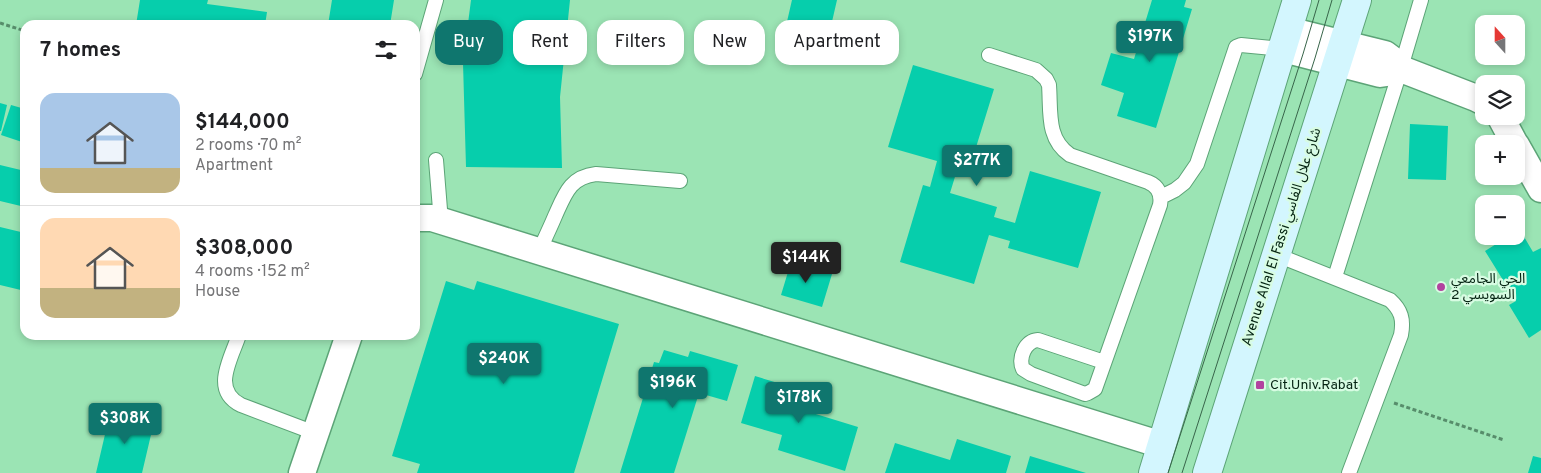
<!DOCTYPE html>
<html lang="en">
<head>
<meta charset="utf-8">
<style>
  :root { --surface:#fff; --page:#f2f2f2; --text:#202124; --muted:#757577; --line:#e0e0e0; --accent:#0f766e }
  body { margin:0; font-family:Overpass,"Noto Sans Arabic",sans-serif; background:var(--page); color:var(--text); height:100vh; display:flex; flex-direction:column; font-size:19px; white-space:nowrap }
  * { box-sizing:border-box; margin:0 }
  p { font-size:16px; color:var(--muted) }
  .icon { flex:none; width:28px; height:28px; fill:none; stroke:currentColor; stroke-width:2; stroke-linecap:round; stroke-linejoin:round }
  .map { position:relative; flex:1; overflow:hidden }
  .panel { position:absolute; left:20px; top:20px; width:400px; height:320px; display:flex; flex-direction:column; background:var(--surface); border-radius:15px; box-shadow:0 2px 8px #0003 }
  .panel>* { flex:none }
  .top-card { position:absolute; left:435px; top:20px; width:475px; height:45px; display:flex; gap:10px }
  .needle { width:32px; rotate:339deg }
  .controls { position:absolute; left:1475px; top:15px; display:grid; gap:10px }
  .controls a { display:grid; place-items:center; width:50px; height:50px; border-radius:10px; background:var(--surface); box-shadow:0 2px 8px #0003; font-size:25px }
  .price { position:absolute; translate:-50% -42px; padding:0 11px; border-radius:5px; background:var(--accent); color:#fff; font-size:16px; line-height:32px; filter:drop-shadow(0 1px 2px #0008) }
  .price::after { content:''; position:absolute; left:50%; top:30px; width:15px; height:11px; margin-left:-8px; background:inherit; clip-path:polygon(0 0,100% 0,50% 100%) }
  .price.current { background:#222; color:#fff }
  ul { padding:0; list-style:none }
  li { display:flex; align-items:center; gap:15px; height:125px; padding:0 20px }
  li+li { border-top:1px solid var(--line) }
  li span { display:grid; place-items:center; flex:none; width:140px; height:100px; border-radius:15px; color:#555 }
  li>.icon { margin-inline-start:auto }
  span .icon { width:60px; height:60px; fill:#fffc; stroke-width:1 }
  li b { font-size:21px }
  h2 { display:flex; justify-content:space-between; align-items:center; height:60px; padding:0 20px; font-size:21px }
  .chip { padding:0 18px; border-radius:15px; background:var(--surface); box-shadow:0 2px 8px #0003; font-size:18px; line-height:45px }
  .chip.current { background:var(--accent); color:#fff }
  .map>svg:first-child { display:block }
</style>
</head>
<body>
<div class="map">
<svg width="1541" height="473" viewBox="0 0 1541 473">
  <rect width="100%" height="100%" fill="#9be4b4"/>
  <!-- building -->
  <path fill="#06ceac" d="M140 0H208L207 4 267 12 265 25H136Z
    M332 0H394L390 25H328Z
    M471 0H570L560 97 562 168 466 167 463 63Z
    M792 0H837L825 52 782 43Z
    M1152 0H1186L1184 7 1192 9 1156 128 1117 116 1124 93 1101 85 1111 53 1134 59Z
    M913 65 994 89 969 170 958 167 950 193 997 207 994 217 1015 223 1030 171 1101 192 1078 268 1008 248 1010 241 989 235 974 284 900 262 923 185 930 187 937 161 888 147Z
    M0 103 7 105 1 131H0Z
    M11 105 25 109V143L1 135Z
    M1410 124 1448 126 1446 180 1408 179Z
    M0 165 25 171V207L0 201Z
    M0 227 25 233V291L0 285Z
    M1520 230 1533 252 1541 248V330L1529 338 1509 305 1516 301 1485 251 1509 236H1516V232Z
    M791 262 832 274 822 307 781 295Z
    M446 281 474 290 477 281 619 324 574 473H417L420 464 392 456Z
    M664 350 688 357 690 351 738 365 727 401 699 393 674 473H620L654 362 659 363Z
    M755 376 811 393 806 411 858 427 845 471 778 450 782 435 741 423Z
    M110 413 154 422 142 473H96Z
    M957 439 1011 456 1006 473H885L895 443 950 460Z
    M1030 456 1086 473H1025Z
    M1533 456 1541 458V473H1528Z"/>
  <g fill="none" stroke-linecap="round" stroke-linejoin="round">
    <defs>
      <path id="lane" d="M989 55 1036 70 1046 79 1049 85C1051 111 1046 139 1070 155L1148 182C1158 186 1162 194 1160 205L1095 389 1088 393 1085 394 1031 374 1023 369C1018 358 1025 341 1038 340L1104 362
        M415 74 436 0
        M436 160 441 222
        M1161 197 1175 190 1184 183 1197 164 1236 47 1241 45 1283 49
        M539 252C544 240 550 228 555 216 565 194 570 177 596 174L680 181
        M1277 255 1390 300C1401 310 1404 319 1401 335L1349 473
        M1335 277 1397 81 1421 0
        M239 335C231 359 211 390 241 405L315 433"/>
      <path id="street" d="M1288 30 1385 54 1397 63 1401 69 1476 98 1484 102
        M1283 49 1380 74 1394 72 1401 69
        M1500 116 1515 144
        M1516 145 1541 189
        M415 218H432L1162 445
        M302 473 349 335"/>
      <path id="secondary" d="M1153 473 1297 0
        M1207 473 1357 0"/>
    </defs>
    <!-- lane casing -->
    <use href="#lane" stroke="#5ca477" stroke-width="16"/>
    <!-- street casing -->
    <use href="#street" stroke="#5ca477" stroke-width="29"/>
    <!-- secondary casing -->
    <use href="#secondary" stroke="#5ca477" stroke-width="30"/>
    <!-- path -->
    <path stroke="#578d6b" stroke-width="3" stroke-dasharray="4 2.5" stroke-linecap="butt" d="M0 23 25 31
      M1394 403 1504 440"/>
    <!-- lane -->
    <use href="#lane" stroke="#fff" stroke-width="14"/>
    <!-- street -->
    <use href="#street" stroke="#fff" stroke-width="26"/>
    <!-- secondary -->
    <use href="#secondary" stroke="#d3f6fe" stroke-width="28"/>
    <!-- tram -->
    <path stroke="#38654a" stroke-width="1" d="M1168 473 1303 54 1319 0
      M1182 473 1315 58 1332 0"/>
  </g>
  <!-- markers -->
  <g fill="#b2439f" stroke="#d8fce3" stroke-width="2">
    <circle cx="1441" cy="287" r="5"/>
    <rect x="1255" y="380" width="10" height="10" rx="2.5"/>
  </g>
  <g text-anchor="middle" dominant-baseline="central" stroke-width="4.5" stroke-linejoin="round" paint-order="stroke">
    <!-- street labels -->
    <g font-size="14" fill="#042312" stroke="#d8fce3">
      <text transform="translate(1282 237) rotate(-72)">Avenue Allal El Fassi شارع علال الفاسي</text>
    </g>
    <!-- poi labels -->
    <g font-size="14" fill="#042312" stroke="#d8fce3" text-anchor="start">
      <text x="1451" y="279">الحي الجامعي<tspan x="1451" dy="16">السويسي 2</tspan></text>
      <text x="1270" y="385">Cit.Univ.Rabat</text>
    </g>
  </g>
</svg>
<div class="controls">
<a><svg class="needle" viewBox="-14 -14 28 28"><path d="M0-13l5 13h-10z" fill="#e53935"/><path d="M0 13l5-13h-10z" fill="#757577"/></svg></a>
<a><svg class="icon" aria-label="layers" viewBox="0 0 24 24"><path d="M12 4l9 5-9 5-9-5zM3 14l9 5 9-5"/></svg></a>
<a>+</a>
<a>−</a>
</div>
<b class="price" style="left:1150px;top:63px">$197K</b>
<b class="price" style="left:977px;top:187px">$277K</b>
<b class="price current" style="left:806px;top:284px">$144K</b>
<b class="price" style="left:504px;top:385px">$240K</b>
<b class="price" style="left:673px;top:409px">$196K</b>
<b class="price" style="left:799px;top:424px">$178K</b>
<b class="price" style="left:125px;top:445px">$308K</b>
<div class="top-card">
<a class="chip current">Buy</a>
<a class="chip">Rent</a>
<a class="chip">Filters</a>
<a class="chip">New</a>
<a class="chip">Apartment</a>
</div>
<section class="panel">
<h2>7 homes<svg class="icon" aria-label="filters" viewBox="0 0 24 24"><path d="M4 7h16M4 17h16"/><circle cx="9" cy="7" r="2"/><circle cx="15" cy="17" r="2"/></svg></h2>
<ul>
<li><span style="background:linear-gradient(#a9c7e8 75%,#c2b280 0)"><svg class="icon" aria-label="home" viewBox="0 0 24 24"><path d="M3 11l9-7 9 7M6 9v11h12V9"/></svg></span><div><b>$144,000</b><p>2 rooms · 70 m²</p><p>Apartment</p></div></li>
<li><span style="background:linear-gradient(#ffd9b3 70%,#c2b280 0)"><svg class="icon" aria-label="home" viewBox="0 0 24 24"><path d="M3 11l9-7 9 7M6 9v11h12V9"/></svg></span><div><b>$308,000</b><p>4 rooms · 152 m²</p><p>House</p></div></li>
</ul>
</section>
</div>
</body>
</html>
